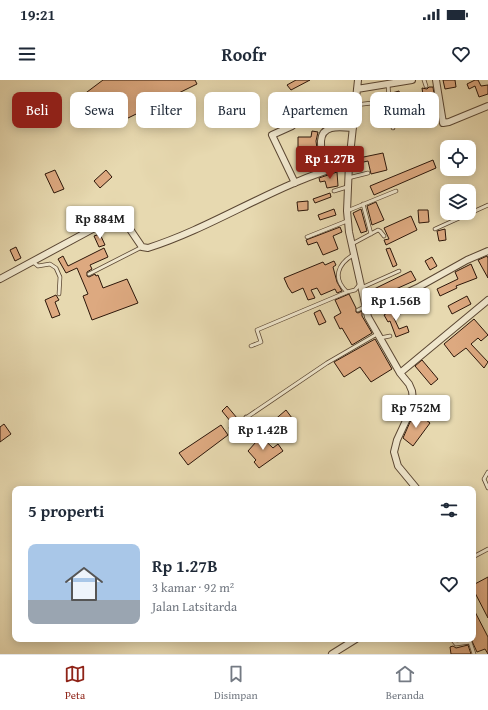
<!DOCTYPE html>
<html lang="id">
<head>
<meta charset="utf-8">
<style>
  :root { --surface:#fff; --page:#f6f6f7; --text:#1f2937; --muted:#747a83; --line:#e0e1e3; --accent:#8f2418 }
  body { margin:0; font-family:"Gentium Book Plus",serif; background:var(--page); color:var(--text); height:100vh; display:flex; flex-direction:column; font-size:15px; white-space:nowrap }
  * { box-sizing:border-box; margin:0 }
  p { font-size:13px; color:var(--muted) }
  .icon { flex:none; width:22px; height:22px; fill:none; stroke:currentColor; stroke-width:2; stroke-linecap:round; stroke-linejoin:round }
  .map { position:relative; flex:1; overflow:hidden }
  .sheet { position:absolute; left:12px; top:406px; width:464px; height:156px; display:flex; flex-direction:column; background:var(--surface); border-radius:8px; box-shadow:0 2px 10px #0003 }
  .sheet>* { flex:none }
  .hud { position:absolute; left:12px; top:12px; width:464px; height:36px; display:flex; gap:8px }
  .controls { position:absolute; left:440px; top:60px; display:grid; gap:8px }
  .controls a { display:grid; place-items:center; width:36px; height:36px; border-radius:8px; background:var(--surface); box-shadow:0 2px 10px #0003; font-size:20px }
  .price { position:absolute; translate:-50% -34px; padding:0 9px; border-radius:4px; background:#fff; color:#222; font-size:13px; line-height:26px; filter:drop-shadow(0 1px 2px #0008) }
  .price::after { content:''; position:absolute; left:50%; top:24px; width:12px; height:9px; margin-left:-6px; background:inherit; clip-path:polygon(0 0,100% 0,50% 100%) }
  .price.current { background:var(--accent); color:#fff }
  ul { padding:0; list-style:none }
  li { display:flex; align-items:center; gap:12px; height:100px; padding:0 16px }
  li span { display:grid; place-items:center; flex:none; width:112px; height:80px; border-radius:8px; color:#555 }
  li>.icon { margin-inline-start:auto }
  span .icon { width:48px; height:48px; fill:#fffc; stroke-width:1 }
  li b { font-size:17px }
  h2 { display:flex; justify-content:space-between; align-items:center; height:48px; padding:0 16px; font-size:17px }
  .tag { padding:0 14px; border-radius:8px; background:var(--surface); box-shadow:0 2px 10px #0003; font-size:14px; line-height:36px }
  .tag.current { background:var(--accent); color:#fff }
  .status { display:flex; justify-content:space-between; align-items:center; height:28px; padding:0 20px; background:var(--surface); direction:ltr }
  .status svg { height:11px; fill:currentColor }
  header { display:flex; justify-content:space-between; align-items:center; height:52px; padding:0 16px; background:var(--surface); font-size:18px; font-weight:700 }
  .tabs { display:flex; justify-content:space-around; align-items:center; height:56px; border-top:1px solid var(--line); background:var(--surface); font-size:11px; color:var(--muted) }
  .tabs a { display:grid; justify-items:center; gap:2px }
  .tabs .current { color:var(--accent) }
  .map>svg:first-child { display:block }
</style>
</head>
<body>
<div class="status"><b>19:21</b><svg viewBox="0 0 49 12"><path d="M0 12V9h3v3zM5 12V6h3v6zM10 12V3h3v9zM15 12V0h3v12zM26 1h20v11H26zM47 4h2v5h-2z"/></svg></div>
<header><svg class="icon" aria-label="menu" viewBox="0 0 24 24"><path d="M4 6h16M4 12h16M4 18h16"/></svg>Roofr<svg class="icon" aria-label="heart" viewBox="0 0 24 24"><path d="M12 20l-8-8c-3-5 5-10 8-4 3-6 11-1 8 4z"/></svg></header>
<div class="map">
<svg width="488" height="574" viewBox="0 0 488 574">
  <rect width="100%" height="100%" fill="#e7d9b0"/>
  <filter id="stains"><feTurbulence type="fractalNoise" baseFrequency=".005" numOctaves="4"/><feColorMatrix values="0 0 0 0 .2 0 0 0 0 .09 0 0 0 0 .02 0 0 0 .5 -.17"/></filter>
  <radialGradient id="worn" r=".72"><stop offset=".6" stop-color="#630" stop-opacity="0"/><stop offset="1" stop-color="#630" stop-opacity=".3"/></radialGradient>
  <!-- building -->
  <path fill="#dda980" stroke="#2c1609" d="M103 0H195L197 4 124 40 119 31 111 38 112 40 107 44 83 15Z
    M296 0H310L291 10 287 5Z
    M443 0H455L456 7 445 9Z
    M475 0H478L481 6 488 5V14L479 17 475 6 469 9 467 4Z
    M429 7H433L436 28 425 31 422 22 424 21 422 8 427 9Z
    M399 11 401 20 393 22 392 13Z
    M386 14 387 24 374 27 375 22 372 16Z
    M338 33H345L347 40 325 43 324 35Z
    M312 51 318 52 316 61 318 76 319 79 326 80 324 84 317 80 318 78 310 77 311 68 298 67V57H311Z
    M383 73 387 90 371 94 368 81 355 84 354 79Z
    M433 80 436 88 374 115 370 106Z
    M55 90 64 109 54 113 45 94Z
    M106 90 112 97 100 108 94 101Z
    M337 92 338 106 327 108 325 101 320 102 319 98Z
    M330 113 331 117 315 123 313 119Z
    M308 121V130L298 131 297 122Z
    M376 122 384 140 372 145 367 126Z
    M334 129 336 135 320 140 318 135Z
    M361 129 367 151 361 153 353 133Z
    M418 130H428L429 142 419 143Z
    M411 136 417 150 386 165 384 160 389 159 384 148Z
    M340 147 342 152 333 156 338 169 323 175 317 162 308 165 306 160Z
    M445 149 446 160 439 161 437 151Z
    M100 154 105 165 99 167 94 156Z
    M16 167 21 178 15 181 10 170Z
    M104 168 108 177 90 185 92 189 87 192V196L89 197 95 194 96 196 98 195 103 208 127 199 138 223 92 240 83 216 88 214 77 188 66 193 58 179 63 176 68 186Z
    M390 168 397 185 393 187 386 169Z
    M487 176 488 178V198L478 180Z
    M432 177 437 186 430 190 425 181Z
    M334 181 336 185 333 187 337 202 342 211 337 213 335 209 321 215 317 208 311 210 315 218 308 220 303 208 292 213 288 207 284 198 323 182 325 185Z
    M471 184 477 198 456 206 457 208 440 216 437 209 458 199 455 192Z
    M411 191 416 200 378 217 374 209Z
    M349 214 356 228V232L358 233 362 231V236L372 253 352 265 342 248 340 249 334 237 341 233 335 220Z
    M56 215 59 220 55 222 60 235 52 238 45 220Z
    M467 216 471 224 452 234 448 226Z
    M397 227 401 234 394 238 399 249 407 246 409 252 396 257 390 241 388 242 384 235Z
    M320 230 326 242 319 245 314 233Z
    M474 239 488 255 481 261 478 258 471 264 488 282 484 288 466 268 454 277 444 264Z
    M375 259 392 289 371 302 360 287 344 297 334 282Z
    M422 280 438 299 431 305 415 286Z
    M227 326 237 338 231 342 222 331Z
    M286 330 292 338 278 349 272 342Z
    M417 333 430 343 413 366 403 358 410 342Z
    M4 344 11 354 0 362V347Z
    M221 345 228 355 188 385 179 373Z
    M255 351 273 368 278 364 283 371 259 388 254 382 256 380 248 371 256 362 250 356Z
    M488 497V538L473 509V505Z
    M473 528 488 557V574L485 569 477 572 471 559H473Z
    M468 565 471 574H451L450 567 453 566 456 568Z"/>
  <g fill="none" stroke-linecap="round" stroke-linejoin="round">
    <defs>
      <path id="service" d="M424 0 426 6
        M388 4 389 18
        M390 21 393 48
        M355 25 372 23
        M348 98 368 93
        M334 111 347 107
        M363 124 371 154
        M347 131 396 111
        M435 149 488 125
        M307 157 347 141
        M352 164 378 150 380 151 384 156
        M353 175C338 184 332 198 347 212L355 210 360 204
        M32 181 38 186 50 184 56 188 60 197 59 214
        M89 194 142 167
        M361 208 399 191
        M358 230 366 226
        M380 258 390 256
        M251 266 261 262 257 250 347 212
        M246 337 265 357
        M231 348 327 283 377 254
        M488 392 484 399 488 408
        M473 477 488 469
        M452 559 456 564 470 562 474 574"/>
      <path id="minor" d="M358 0 349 84 347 131 349 152 368 237 400 293 409 304 412 311 413 320 410 332 397 360 394 372 398 386 417 409
        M436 0 443 43 449 42 488 26
        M357 9 412 0
        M292 46 272 55 295 103
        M349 78 322 75C321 70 321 66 321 61 322 44 340 47 353 48
        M0 199 100 145 115 135 121 136 142 167 148 168C217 146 278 102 349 84
        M367 231 417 208 467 180 488 171
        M400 293 488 220
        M332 574 356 559"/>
    </defs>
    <!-- service casing -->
    <use href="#service" stroke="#5b4733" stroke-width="4.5"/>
    <!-- minor casing -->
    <use href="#minor" stroke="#5b4733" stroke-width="8"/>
    <!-- service -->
    <use href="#service" stroke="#efe6cc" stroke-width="3"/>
    <!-- minor -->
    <use href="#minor" stroke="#efe6cc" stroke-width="6"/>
  </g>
  <rect width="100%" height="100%" filter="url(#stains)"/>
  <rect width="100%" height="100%" fill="url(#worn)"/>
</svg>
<div class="controls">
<a><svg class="icon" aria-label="locate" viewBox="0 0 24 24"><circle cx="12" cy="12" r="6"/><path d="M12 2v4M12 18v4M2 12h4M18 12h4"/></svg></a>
<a><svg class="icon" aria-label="layers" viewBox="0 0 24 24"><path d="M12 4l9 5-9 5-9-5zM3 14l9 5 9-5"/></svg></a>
</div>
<b class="price current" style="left:330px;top:100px">Rp 1.27B</b>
<b class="price" style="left:100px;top:160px">Rp 884M</b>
<b class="price" style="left:396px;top:242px">Rp 1.56B</b>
<b class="price" style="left:416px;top:349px">Rp 752M</b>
<b class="price" style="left:263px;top:371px">Rp 1.42B</b>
<div class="hud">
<a class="tag current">Beli</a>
<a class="tag">Sewa</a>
<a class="tag">Filter</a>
<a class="tag">Baru</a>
<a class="tag">Apartemen</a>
<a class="tag">Rumah</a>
</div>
<section class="sheet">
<h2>5 properti<svg class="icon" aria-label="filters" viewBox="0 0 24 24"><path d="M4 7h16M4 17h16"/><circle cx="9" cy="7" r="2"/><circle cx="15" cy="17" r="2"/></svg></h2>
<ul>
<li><span style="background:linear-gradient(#a9c7e8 70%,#9aa5b1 0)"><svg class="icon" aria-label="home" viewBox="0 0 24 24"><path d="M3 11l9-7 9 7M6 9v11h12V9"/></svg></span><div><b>Rp 1.27B</b><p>3 kamar · 92 m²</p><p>Jalan Latsitarda</p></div><svg class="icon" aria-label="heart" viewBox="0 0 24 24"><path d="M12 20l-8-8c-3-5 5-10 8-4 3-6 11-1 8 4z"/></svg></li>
</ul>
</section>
</div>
<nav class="tabs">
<a class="current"><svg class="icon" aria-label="map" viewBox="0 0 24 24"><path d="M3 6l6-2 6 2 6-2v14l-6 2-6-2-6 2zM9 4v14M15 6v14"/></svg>Peta</a>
<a><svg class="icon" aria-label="saved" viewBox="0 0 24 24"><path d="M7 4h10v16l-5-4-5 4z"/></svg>Disimpan</a>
<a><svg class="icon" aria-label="home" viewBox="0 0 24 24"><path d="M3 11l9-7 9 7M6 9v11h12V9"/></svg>Beranda</a>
</nav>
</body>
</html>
